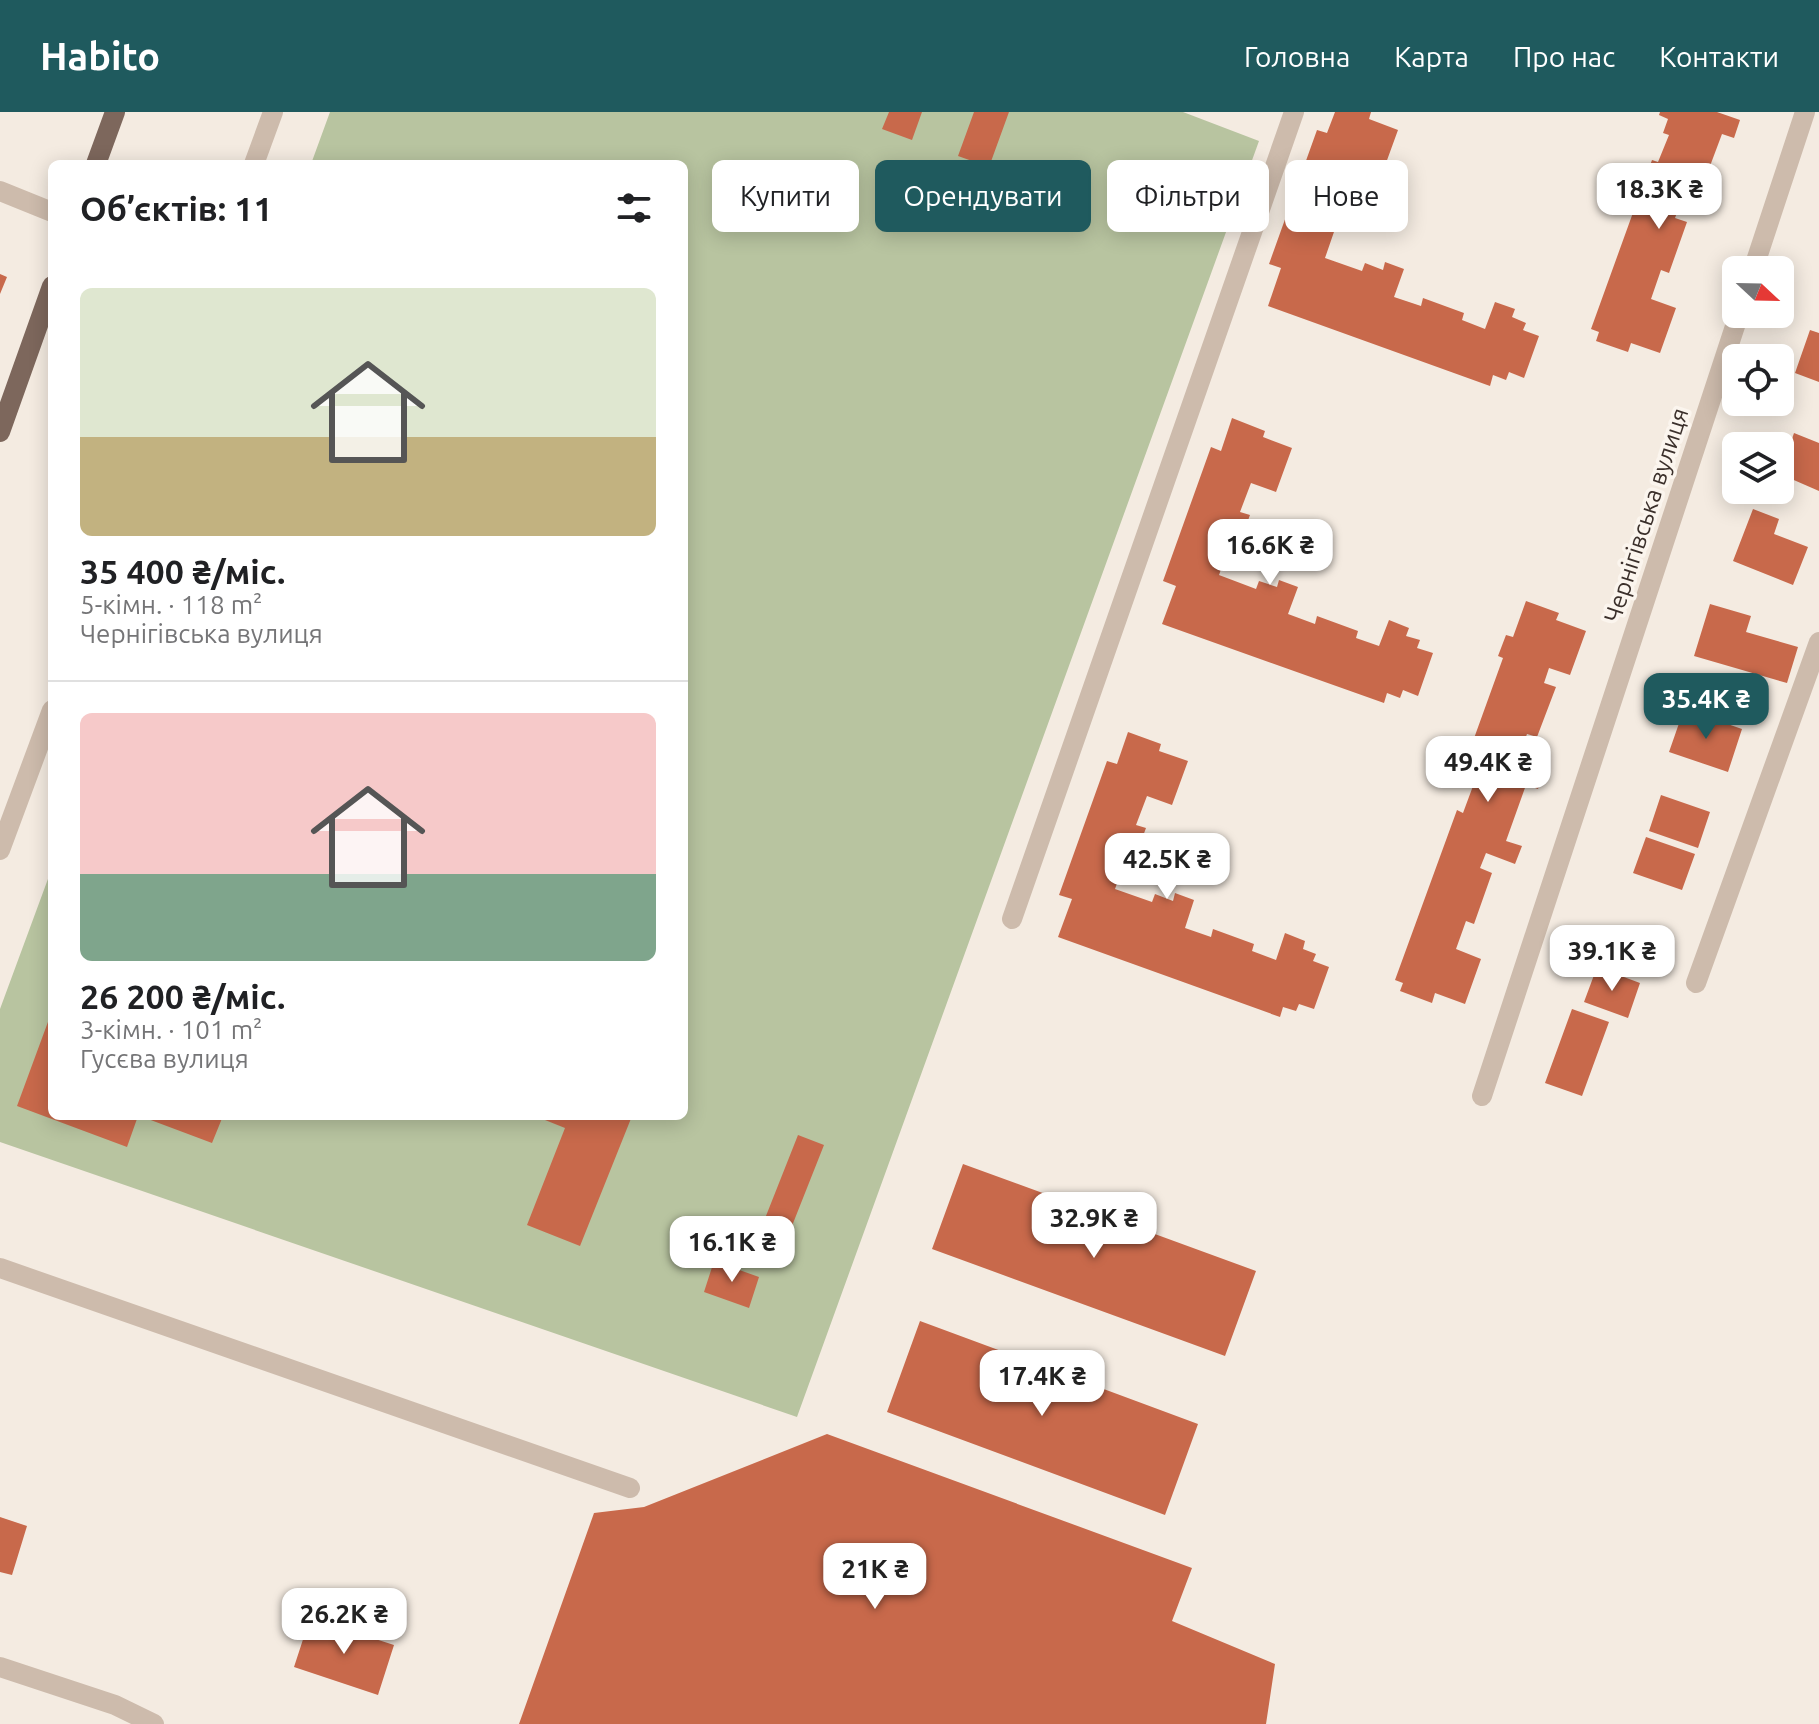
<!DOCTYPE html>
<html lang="uk">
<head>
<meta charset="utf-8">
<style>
  :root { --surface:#fff; --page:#f2f2f2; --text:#202124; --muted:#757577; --line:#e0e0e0; --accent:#1f5a5e }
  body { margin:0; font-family:Ubuntu,sans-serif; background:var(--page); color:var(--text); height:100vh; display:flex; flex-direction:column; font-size:30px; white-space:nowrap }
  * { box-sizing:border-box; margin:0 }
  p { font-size:26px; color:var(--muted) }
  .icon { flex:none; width:44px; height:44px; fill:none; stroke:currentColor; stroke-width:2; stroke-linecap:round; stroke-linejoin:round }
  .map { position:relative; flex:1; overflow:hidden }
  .side { position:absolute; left:48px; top:48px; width:640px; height:960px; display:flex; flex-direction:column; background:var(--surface); border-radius:12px; box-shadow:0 4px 20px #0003 }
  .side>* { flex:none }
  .guide { position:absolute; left:712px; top:48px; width:760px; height:72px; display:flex; gap:16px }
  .needle { width:52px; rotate:112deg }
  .controls { position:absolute; left:1722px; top:144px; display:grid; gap:16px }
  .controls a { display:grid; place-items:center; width:72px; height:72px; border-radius:12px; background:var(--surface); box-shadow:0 4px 20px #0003; font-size:40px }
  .price { position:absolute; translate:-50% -68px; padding:0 18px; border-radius:16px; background:#fff; color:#222; font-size:26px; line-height:52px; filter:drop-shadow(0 2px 4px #0008) }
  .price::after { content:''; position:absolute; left:50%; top:48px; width:24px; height:18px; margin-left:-12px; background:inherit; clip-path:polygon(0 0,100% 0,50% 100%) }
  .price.active { background:var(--accent); color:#fff }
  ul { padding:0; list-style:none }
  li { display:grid; align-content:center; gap:16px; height:424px; padding:0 32px }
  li+li { border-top:2px solid var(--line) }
  li span { display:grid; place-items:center; height:248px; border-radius:12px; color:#555 }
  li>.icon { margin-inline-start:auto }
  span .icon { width:144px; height:144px; fill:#fffc; stroke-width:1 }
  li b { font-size:34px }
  h2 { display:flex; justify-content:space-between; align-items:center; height:96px; padding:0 32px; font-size:34px }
  .tag { padding:0 28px; border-radius:12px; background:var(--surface); box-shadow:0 4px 20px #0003; font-size:28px; line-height:72px }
  .tag.active { background:var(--accent); color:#fff }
  header { display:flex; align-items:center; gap:48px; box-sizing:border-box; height:112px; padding:0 40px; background:var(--accent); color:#fff }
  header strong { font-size:38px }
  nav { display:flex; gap:44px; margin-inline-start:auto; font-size:28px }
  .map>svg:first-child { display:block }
</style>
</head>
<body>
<header>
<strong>Habito</strong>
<nav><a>Головна</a><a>Карта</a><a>Про нас</a><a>Контакти</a></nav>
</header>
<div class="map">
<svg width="1819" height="1612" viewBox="0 0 1819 1612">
  <rect width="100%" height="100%" fill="#f4ebe1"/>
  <!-- green -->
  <path fill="#b8c4a0" d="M330 0H1183L1259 29 797 1305 0 1030V897L52 756V1004H684V52H311Z"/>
  <!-- building -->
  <path fill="#c8694b" d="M889 0H922L912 28 882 17Z
    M974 0H1009L989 55 958 44Z
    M1335 0H1371L1369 7 1398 18 1382 62 1356 53 1346 81 1355 85 1343 120 1335 117 1325 146 1362 159 1365 151 1383 158 1385 150 1404 157 1394 185 1421 194 1423 186 1464 201 1462 208 1485 217 1495 190 1515 197 1512 205 1526 211 1523 218 1539 224 1524 266 1509 260 1506 268 1493 263 1490 274 1268 194 1281 156 1269 152 1317 18 1327 21Z
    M1660 0H1717L1740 8 1734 26 1722 22 1701 78 1717 84 1711 101 1681 90 1675 106 1687 110 1669 161 1661 158 1651 187 1676 196 1660 241 1631 231 1628 240 1596 229 1599 220 1591 217 1652 48 1658 50 1669 23 1663 21 1668 7 1659 3Z
    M0 162 7 165 0 182Z
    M1810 218 1819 221V270L1795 261Z
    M1232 306 1265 319 1263 325 1292 336 1276 380 1251 371 1240 400 1250 403 1237 438 1229 435 1219 463 1256 477 1259 469 1277 475 1279 468 1298 475 1288 502 1315 512 1317 504 1358 519 1356 526 1379 534 1389 508 1409 516 1406 524 1420 528 1417 536 1433 541 1418 584 1403 578 1400 586 1387 581 1384 591 1162 512 1176 474 1163 469 1211 335 1221 339Z
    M1794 321 1819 331V379L1780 362Z
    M1753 397 1779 407 1774 422 1808 435 1793 473 1733 449Z
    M1526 489 1559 501 1556 508 1586 519 1570 563 1549 556 1544 571 1556 575 1537 625 1527 622 1517 649 1545 659 1538 677 1526 673 1506 729 1522 734 1515 752 1486 741 1480 756 1492 761 1474 812 1466 809 1456 837 1481 847 1465 892 1435 881 1432 891 1400 879 1403 871 1395 868 1457 698 1463 701 1473 674 1467 671 1472 657 1464 654 1503 546 1498 544 1506 523 1513 525Z
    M1710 492 1751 504 1746 520 1798 535 1787 571 1694 544Z
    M1684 597 1742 617 1728 660 1669 640Z
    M1128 620 1161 632 1159 639 1188 649 1172 693 1147 684 1136 713 1146 716 1133 751 1125 749 1115 777 1152 790 1155 782 1173 789 1175 781 1194 788 1185 816 1211 825 1213 817 1254 832 1252 839 1276 848 1285 821 1305 829 1303 837 1316 842 1313 849 1329 855 1314 897 1299 892 1296 899 1283 895 1280 905 1058 825 1072 787 1059 783 1107 649 1117 652Z
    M1661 683 1710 700 1698 736 1649 719Z
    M1646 725 1695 742 1682 778 1633 761Z
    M1597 855 1640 871 1628 906 1584 890Z
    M1572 897 1609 910 1582 984 1545 971Z
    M52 899V1004H138L127 1035 17 994Z
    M140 1004H223L212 1031Z
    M535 1004H632L580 1134 527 1113 565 1016Z
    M798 1023 824 1033 786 1129 760 1119Z
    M963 1052 1256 1159 1225 1244 932 1137Z
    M714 1149 759 1165 749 1196 704 1180Z
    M920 1209 1198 1312 1165 1403 887 1300Z
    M827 1322 1192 1456 1172 1509 1275 1552 1266 1612H519L594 1401 644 1395Z
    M0 1405 27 1414 12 1463 0 1460Z
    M310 1506 394 1533 378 1583 294 1555Z"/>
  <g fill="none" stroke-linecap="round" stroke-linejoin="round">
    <!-- service -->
    <path stroke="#cdbbac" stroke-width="20" d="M254 52 273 0
      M0 79 52 100
      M0 738 52 598
      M1012 807 1294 0
      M0 1156 630 1376"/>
    <!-- minor -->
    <path stroke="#cdbbac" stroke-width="20" d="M1753 158 1805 0
      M1696 871 1819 530
      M1482 984 1739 202
      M0 1555 115 1593 154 1612"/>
    <!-- primary -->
    <path stroke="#7d675c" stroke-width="20" d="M96 52 115 0
      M0 320 52 174"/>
  </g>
  <g text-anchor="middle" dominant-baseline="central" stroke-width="7" stroke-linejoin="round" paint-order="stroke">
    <!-- street labels -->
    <g font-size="24" fill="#3b302b" stroke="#fbf5ee">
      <text transform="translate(1646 403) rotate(-72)">Чернігівська вулиця</text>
    </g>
  </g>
</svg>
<div class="controls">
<a><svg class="needle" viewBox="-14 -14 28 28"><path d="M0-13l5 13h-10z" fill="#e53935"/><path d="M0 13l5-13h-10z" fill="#757577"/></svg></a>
<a><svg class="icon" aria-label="locate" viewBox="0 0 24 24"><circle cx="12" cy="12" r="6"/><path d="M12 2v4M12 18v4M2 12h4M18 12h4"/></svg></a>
<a><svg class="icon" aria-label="layers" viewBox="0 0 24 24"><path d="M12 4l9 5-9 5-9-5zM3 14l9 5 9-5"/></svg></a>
</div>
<b class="price" style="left:1659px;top:119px">18.3K ₴</b>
<b class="price" style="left:1270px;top:475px">16.6K ₴</b>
<b class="price active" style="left:1706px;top:629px">35.4K ₴</b>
<b class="price" style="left:1488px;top:692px">49.4K ₴</b>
<b class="price" style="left:1167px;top:789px">42.5K ₴</b>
<b class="price" style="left:1612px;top:881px">39.1K ₴</b>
<b class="price" style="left:1094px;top:1148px">32.9K ₴</b>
<b class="price" style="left:732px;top:1172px">16.1K ₴</b>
<b class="price" style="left:1042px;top:1306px">17.4K ₴</b>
<b class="price" style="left:875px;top:1499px">21K ₴</b>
<b class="price" style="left:344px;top:1544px">26.2K ₴</b>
<div class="guide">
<a class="tag">Купити</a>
<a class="tag active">Орендувати</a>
<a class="tag">Фільтри</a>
<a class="tag">Нове</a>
</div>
<section class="side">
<h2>Об’єктів: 11<svg class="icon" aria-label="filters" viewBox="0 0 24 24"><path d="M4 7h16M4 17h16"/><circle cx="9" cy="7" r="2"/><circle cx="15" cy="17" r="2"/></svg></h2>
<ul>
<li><span style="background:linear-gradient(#dfe7d0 60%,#c2b280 0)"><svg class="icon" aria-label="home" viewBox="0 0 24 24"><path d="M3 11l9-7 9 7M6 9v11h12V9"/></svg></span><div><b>35 400 ₴/міс.</b><p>5-кімн. · 118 m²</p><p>Чернігівська вулиця</p></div></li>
<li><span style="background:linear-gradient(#f6c9c9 65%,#7fa58c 0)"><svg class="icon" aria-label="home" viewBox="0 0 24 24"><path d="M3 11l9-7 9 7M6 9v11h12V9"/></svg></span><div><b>26 200 ₴/міс.</b><p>3-кімн. · 101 m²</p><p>Гусєва вулиця</p></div></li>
</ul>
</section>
</div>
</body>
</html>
